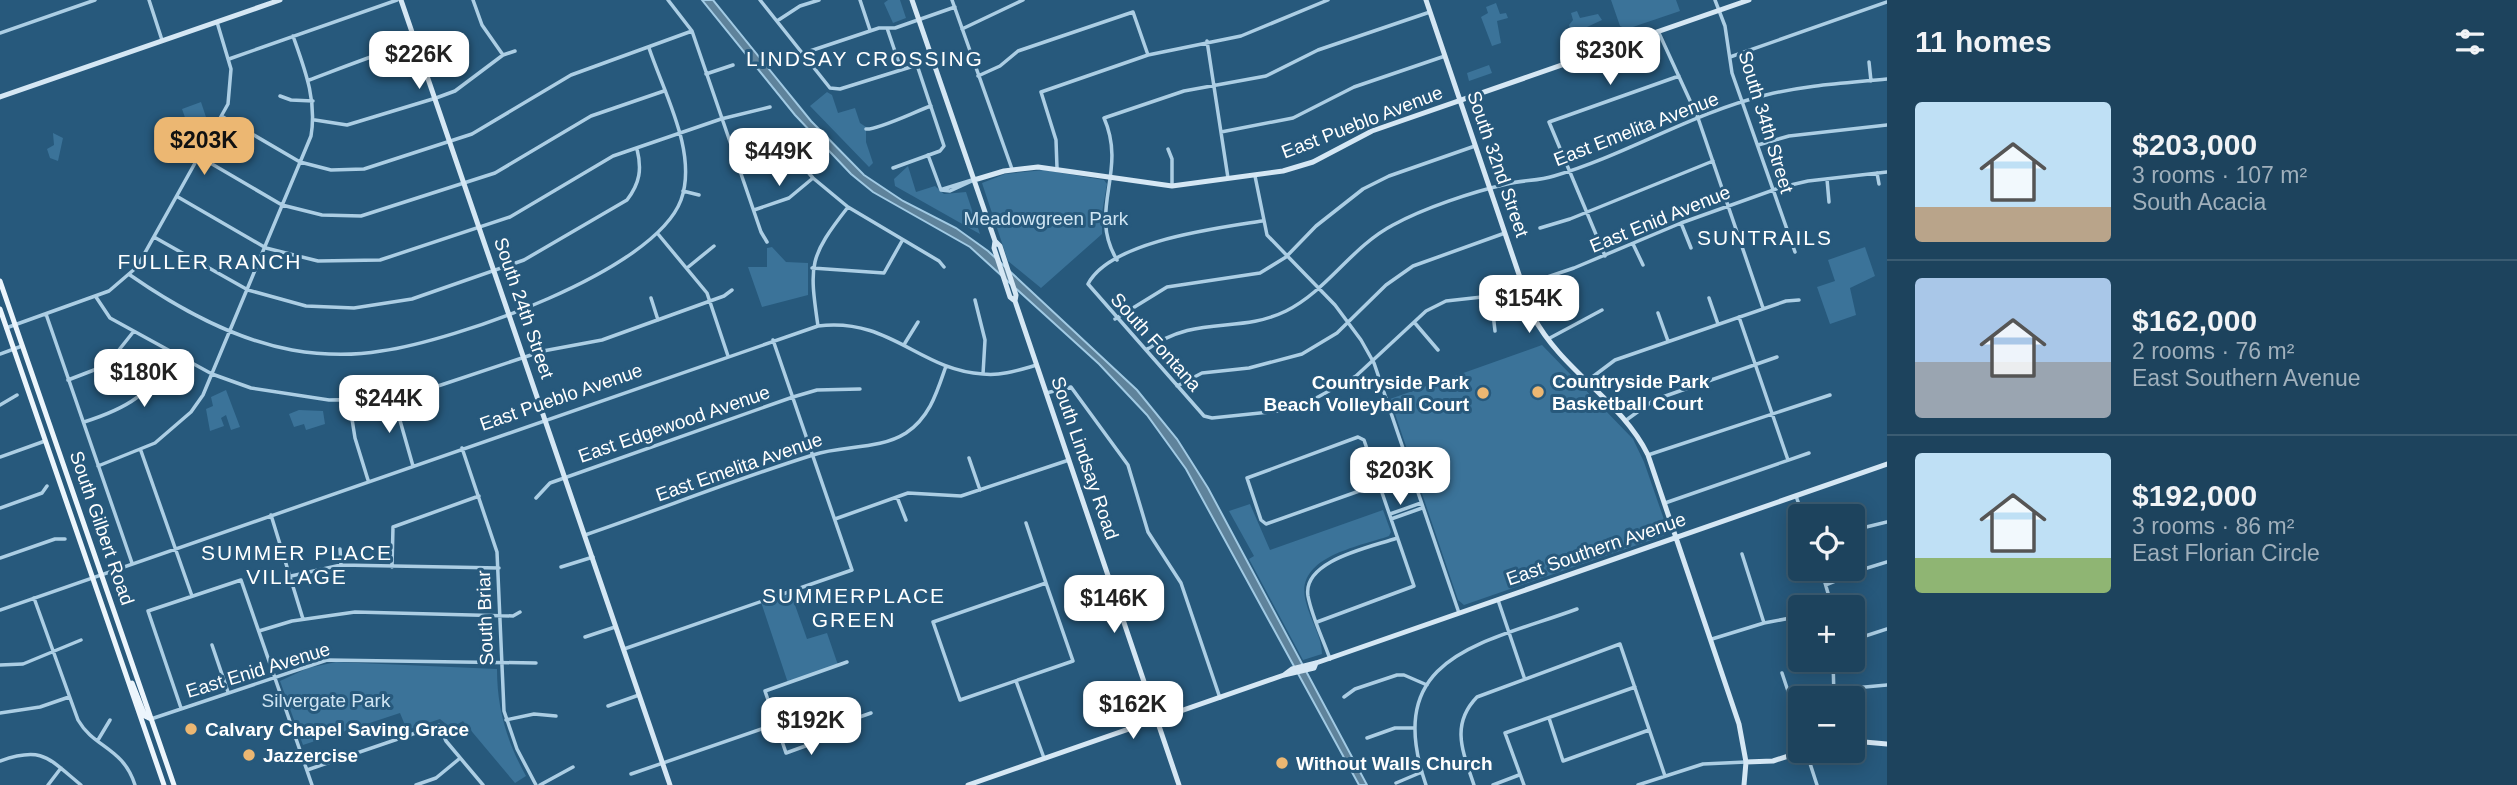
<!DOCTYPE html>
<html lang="en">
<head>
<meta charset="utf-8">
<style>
  :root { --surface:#1d435d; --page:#254a63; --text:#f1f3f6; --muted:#a0b0bc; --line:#3b5c72; --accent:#ecb772 }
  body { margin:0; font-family:Arial,sans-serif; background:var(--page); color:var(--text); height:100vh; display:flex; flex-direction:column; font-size:26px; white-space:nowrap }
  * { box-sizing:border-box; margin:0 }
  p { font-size:23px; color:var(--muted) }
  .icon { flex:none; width:38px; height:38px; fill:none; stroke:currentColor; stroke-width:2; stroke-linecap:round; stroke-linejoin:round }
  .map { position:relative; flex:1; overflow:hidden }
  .details { display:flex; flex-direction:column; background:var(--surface); width:630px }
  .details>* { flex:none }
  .controls { position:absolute; left:1788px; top:504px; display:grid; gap:14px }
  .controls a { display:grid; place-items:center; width:77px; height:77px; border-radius:7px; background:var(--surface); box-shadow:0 4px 18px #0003,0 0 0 2px var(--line); font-size:35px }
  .price { position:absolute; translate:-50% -60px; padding:0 16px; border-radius:14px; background:#fff; color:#222; font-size:23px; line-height:46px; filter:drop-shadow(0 2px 4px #0008) }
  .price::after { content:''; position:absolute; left:50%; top:42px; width:21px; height:16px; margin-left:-10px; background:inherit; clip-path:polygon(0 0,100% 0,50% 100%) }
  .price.on { background:var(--accent); color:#111 }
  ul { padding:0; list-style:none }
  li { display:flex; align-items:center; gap:21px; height:175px; padding:0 28px }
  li+li { border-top:2px solid var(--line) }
  li span { display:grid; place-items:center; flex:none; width:196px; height:140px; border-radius:7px; color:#555 }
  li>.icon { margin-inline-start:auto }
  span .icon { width:84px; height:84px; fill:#fffc; stroke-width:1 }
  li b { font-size:30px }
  h2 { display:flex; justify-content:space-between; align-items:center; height:84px; padding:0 28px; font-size:30px }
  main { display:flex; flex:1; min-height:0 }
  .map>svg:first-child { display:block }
</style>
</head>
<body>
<main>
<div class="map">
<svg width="1887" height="785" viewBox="0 0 1887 785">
  <rect width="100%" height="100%" fill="#27597c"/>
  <!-- green -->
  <path fill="#3b7399" d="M888 0H900L906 18 893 23 884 3Z
    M1611 0H1676L1680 11 1627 29 1620 26Z
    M1496 3 1500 14 1506 13 1508 18 1497 21 1501 43 1492 46 1481 17 1488 13 1486 7Z
    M1577 11 1580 18 1598 14 1602 20 1572 34 1569 25 1573 20 1571 13Z
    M1489 65 1492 73 1469 81 1467 73Z
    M827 92 832 95 838 113 855 108 860 123 866 127V142L873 163 869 167 810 106Z
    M201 102 208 123 189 129 182 109Z
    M53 133 63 138 58 161 50 158 47 149 54 145Z
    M908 166 916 192 935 186 944 194 966 192 980 234 895 186 894 179Z
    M1044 170 1104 180 1107 184 1102 213V234L1041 288 1008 261 982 183 1005 174Z
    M772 247 786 262 808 263V295L762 307 748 267H767V248Z
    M1865 247 1875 276 1850 288 1856 315 1830 324 1817 287 1835 281 1828 260Z
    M1542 345 1633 439 1644 462 1668 531 1663 536 1464 605 1458 600 1390 399Z
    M226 390 240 427 231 430 226 415 221 418 224 426 210 431 206 409 213 406 211 397Z
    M299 410 323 411 325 424 306 430 304 424 294 427 289 414Z
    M1250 504 1270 550 1383 510 1391 532 1389 536C1358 547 1293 557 1306 602 1310 619 1322 637 1322 654L1303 660 1249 559 1254 556 1229 511Z
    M790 591 807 639 827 633 838 665 788 683 761 602Z
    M336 662 497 669C497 709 507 742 526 776L515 783 463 721 451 728 440 719 407 730 400 713 303 745 280 681 308 668Z"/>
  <!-- water -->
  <path fill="#5f839b" stroke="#a1cae4" stroke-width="2" d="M702 0H713L811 121 864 175 903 201 956 228 988 251 1137 390 1177 439 1208 488 1367 785H1359L1186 469 1147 415 1099 364 970 247 873 192 851 174 795 115Z"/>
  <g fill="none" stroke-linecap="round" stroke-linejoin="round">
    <!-- street -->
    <path stroke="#accee4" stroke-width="3.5" d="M149 0 162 40
      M473 0 482 25 503 55
      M668 0 692 31 761 232 767 242
      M760 0 830 88 840 89 917 65 944 146 940 151 893 168
      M860 0 870 30
      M952 0 1012 169
      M1715 0 1725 26 1732 73 1795 252
      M777 21 800 6 819 0
      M887 28 901 69
      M962 29 1023 0
      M1658 31 1698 118 1763 308
      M0 33 95 0
      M1207 41 1228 178
      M804 53 879 28H895L955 7
      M1730 57 1887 2
      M229 59 397 0
      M1869 62 1871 81
      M706 74 733 65
      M978 76 1000 66 1018 51 1133 12 1148 55
      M309 80C329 73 420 36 434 40
      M280 96 291 100 313 101
      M223 117 300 162 331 170 364 169 472 134 571 75 692 31
      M315 120 347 125 436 98 455 91 503 55 515 51
      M866 129C878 130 916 111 931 106
      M1221 132 1293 118 1354 87 1445 56
      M1758 145 1789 136 1887 125
      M1168 149 1172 159V186
      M928 155 941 190
      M200 157 282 205 322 215 361 216 495 173 591 116 664 91
      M737 164 791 152 813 178 848 207 939 261 944 267
      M1057 168 1056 140 1041 92 1148 55 1241 36 1328 0
      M1877 173 1879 184
      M1255 176 1267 235 1335 305 1361 340 1374 363 1459 613
      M1827 179 1829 202
      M943 189 972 180
      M941 190 950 191 974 180
      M683 191 699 195
      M178 197 266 248 318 261 380 260 510 217 613 156 721 119 770 107
      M754 210 789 198 813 178
      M1681 223 1691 248
      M1540 228 1570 219 1713 161
      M658 234 707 293 728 356
      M154 237 248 290 306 306 354 308 412 299 524 260 627 200C640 183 642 169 637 149
      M1633 244 1643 265
      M1605 256 1549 122 1679 76
      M1117 260C1087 211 1128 172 1104 118L1184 91 1266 76 1318 50 1430 12
      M687 268 714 246
      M812 268 884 273 902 241
      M130 275C179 309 233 339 292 350 321 355 352 356 381 351 453 341 654 272 681 200 698 153 664 93 649 48
      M1088 284 1204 416 1212 418 1278 411 1309 402 1356 376 1426 311 1446 301 1491 296 1574 268 1681 223 1782 187 1808 181 1887 172
      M1088 284C1110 241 1218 228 1262 221
      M1491 296 1495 331
      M96 297 110 318 212 374 251 388 329 400 370 399 435 387 543 351 602 340 724 296 732 290
      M651 298 658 320
      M1709 298 1718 324
      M975 300 985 340 983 374
      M1658 313 1668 341
      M46 314 132 563
      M1739 317 1788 460
      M1115 319 1167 287 1260 273 1286 257 1316 226 1363 189 1389 176 1475 146
      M1414 322 1438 350
      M818 326C809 264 809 257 848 207
      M6 328 109 291 137 267 228 104 231 69 217 22
      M1548 339 1602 310
      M905 343 918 322
      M1146 350C1198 313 1237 335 1286 311 1328 290 1351 247 1393 225 1424 208 1472 192 1507 184 1522 180 1539 181 1554 176 1626 155 1692 113 1766 95 1806 85 1847 83 1887 79
      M0 354 22 346
      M68 380 107 365 134 331
      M1587 381 1615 360 1786 301 1799 300
      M1177 386 1202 373 1249 368 1302 354 1337 333 1386 285 1413 266 1505 233
      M1046 393 1071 387 1128 465 1148 532 1181 583 1220 698
      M393 396 413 466
      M349 400 355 438 368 480
      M0 405 17 395
      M1625 421 1654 400 1777 357
      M84 422C128 408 149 395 172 355
      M462 448 497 552 504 711 517 749 536 785
      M141 451 192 596
      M1648 455 1830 395
      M0 457 45 441
      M969 458 980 490
      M98 466 155 443 191 412 203 395 311 136C317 100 305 70 293 36
      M1796 496 1803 516
      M897 497 906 520
      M536 498 550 483 793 397 817 390 860 389
      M1665 503 1809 453
      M0 508 42 493 47 486
      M1390 514 1421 503
      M271 515 303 619
      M835 519 908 493 961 496 1069 460
      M1391 519 1422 508
      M1026 523 1046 583
      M1853 523 1858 529 1853 534
      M1858 529 1887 522
      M585 535C661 509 736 479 813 455 843 445 879 450 906 433 930 417 937 392 946 366
      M340 549 341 565
      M1742 554 1764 623
      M0 558 55 539H65
      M392 567 393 527 479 496
      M561 567 593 557
      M1821 569 1832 607
      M291 576 341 565 499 568
      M1825 581 1887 562
      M1046 583 1073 661 960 700 933 622Z
      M1826 585 1853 574
      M34 598 78 720C94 748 123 747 135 785
      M1498 600 1524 677
      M0 610 818 326C890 317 919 370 983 374 1002 376 1019 370 1037 365
      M1317 622 1414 586 1364 440 1358 437 1247 478 1261 520 1266 524 1379 484
      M259 631 292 621 355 612 513 616 520 612
      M585 637 615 627
      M1712 639 1764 623 1801 616
      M1853 640 1887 629
      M212 645 228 692
      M624 649 852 570 773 340
      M1330 659C1323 639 1312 617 1308 596 1302 560 1372 547 1397 538
      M1833 660 1834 698
      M847 662 765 691 786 753 808 745 831 727 871 713
      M0 665 23 664 81 640
      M1782 673 1789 694 1794 698 1821 691 1887 685
      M1016 681 1044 758
      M1344 697 1355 689 1397 675H1404L1427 685
      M608 706 639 695
      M181 708 148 611 241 580 312 785
      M0 713 40 707 69 697
      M1549 718 1563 761 1649 730
      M151 719 327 660 536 663
      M506 720 534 714 556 716
      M1367 738 1395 728H1413
      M98 740 110 720
      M1806 751 1817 785
      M0 761C43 746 48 758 81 785
      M307 770 439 725 446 741 483 785
      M631 774 776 724
      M1396 783 1422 772
      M48 785 61 768
      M416 785 436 778 459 759
      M540 785 573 767
      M1426 785C1381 655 1482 644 1577 609
      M1474 785C1463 752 1450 725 1477 697L1620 644 1665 776
      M1493 785 1519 775
      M1524 785 1505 733 1635 687
      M1638 785 1703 764 1746 762"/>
    <!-- secondary -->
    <path stroke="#d5e7f4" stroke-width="5" d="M401 0 670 785
      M912 0 995 241 1000 246 1016 295 1015 301 1179 785
      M1426 0 1533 316C1562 371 1621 400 1648 455L1739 724 1746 762 1744 785
      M0 97 280 0
      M974 180 1004 171 1038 167 1172 186 1283 171 1313 162 1372 131 1749 0
      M995 241 994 248 1010 297 1015 301
      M1284 675 1292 669 1316 663 1887 464
      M1853 741 1887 744
      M1746 762 1773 761 1804 751
      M968 785 1284 675 1314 668 1316 663"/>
    <!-- primary -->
    <path stroke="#ecf5fc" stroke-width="5" d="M0 281 174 785
      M0 309 164 785
      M132 683 145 716 151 719"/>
  </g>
  <!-- markers -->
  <g fill="#ecb772" stroke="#27597c" stroke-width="2.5">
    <circle cx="1538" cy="392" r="7"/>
    <circle cx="1483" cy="393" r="7"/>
    <circle cx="191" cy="729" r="7"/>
    <circle cx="249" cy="755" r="7"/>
    <circle cx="1282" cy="763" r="7"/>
  </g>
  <g text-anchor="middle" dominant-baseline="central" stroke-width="6" stroke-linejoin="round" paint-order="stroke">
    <!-- street labels -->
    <g font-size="19" fill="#fff" stroke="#27597c">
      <text transform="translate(1362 122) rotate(-21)">East Pueblo Avenue</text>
      <text transform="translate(1766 122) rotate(73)">South 34th Street</text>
      <text transform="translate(1636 129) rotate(-21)">East Emelita Avenue</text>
      <text transform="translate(1498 164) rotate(71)">South 32nd Street</text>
      <text transform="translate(1660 219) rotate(-22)">East Enid Avenue</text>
      <text transform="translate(524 308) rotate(71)">South 24th Street</text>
      <text transform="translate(1156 342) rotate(48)">South Fontana</text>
      <text transform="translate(561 397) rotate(-19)">East Pueblo Avenue</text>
      <text transform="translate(674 424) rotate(-19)">East Edgewood Avenue</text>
      <text transform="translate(1085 458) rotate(71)">South Lindsay Road</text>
      <text transform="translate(739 467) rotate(-19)">East Emelita Avenue</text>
      <text transform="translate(102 528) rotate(71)">South Gilbert Road</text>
      <text transform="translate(1596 549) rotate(-19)">East Southern Avenue</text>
      <text transform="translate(485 618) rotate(-92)">South Briar</text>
      <text transform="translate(258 670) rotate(-17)">East Enid Avenue</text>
    </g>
    <!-- park labels -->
    <g font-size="19" fill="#cfe5f3" stroke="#27597c">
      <text x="1046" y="218">Meadowgreen Park</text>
      <text x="326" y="700">Silvergate Park</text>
    </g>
    <!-- poi labels -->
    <g font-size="19" font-weight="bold" fill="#fff" stroke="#27597c" text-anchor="start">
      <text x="1552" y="381">Countryside Park<tspan x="1552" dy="22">Basketball Court</tspan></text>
      <text x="1469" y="382" text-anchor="end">Countryside Park<tspan x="1469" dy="22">Beach Volleyball Court</tspan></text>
      <text x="205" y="729">Calvary Chapel Saving Grace</text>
      <text x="263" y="755">Jazzercise</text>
      <text x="1296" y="763">Without Walls Church</text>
    </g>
    <!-- neighbourhood labels -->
    <g font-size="21" letter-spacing="2" fill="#fff" stroke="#27597c">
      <text x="865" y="58">LINDSAY CROSSING</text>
      <text x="1765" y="237">SUNTRAILS</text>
      <text x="210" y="261">FULLER RANCH</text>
      <text x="297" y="552">SUMMER PLACE<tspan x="297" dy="24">VILLAGE</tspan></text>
      <text x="854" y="595">SUMMERPLACE<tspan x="854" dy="24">GREEN</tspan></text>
    </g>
  </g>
</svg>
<div class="controls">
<a><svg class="icon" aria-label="locate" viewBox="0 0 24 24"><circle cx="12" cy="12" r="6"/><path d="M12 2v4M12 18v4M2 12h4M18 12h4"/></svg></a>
<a>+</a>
<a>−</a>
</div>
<b class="price" style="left:1610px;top:87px">$230K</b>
<b class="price" style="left:419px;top:91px">$226K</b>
<b class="price on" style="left:204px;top:177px">$203K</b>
<b class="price" style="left:779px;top:188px">$449K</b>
<b class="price" style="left:1529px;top:335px">$154K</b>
<b class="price" style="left:144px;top:409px">$180K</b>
<b class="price" style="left:389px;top:435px">$244K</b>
<b class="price" style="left:1400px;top:507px">$203K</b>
<b class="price" style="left:1114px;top:635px">$146K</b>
<b class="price" style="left:1133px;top:741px">$162K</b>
<b class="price" style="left:811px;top:757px">$192K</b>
</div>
<section class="details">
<h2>11 homes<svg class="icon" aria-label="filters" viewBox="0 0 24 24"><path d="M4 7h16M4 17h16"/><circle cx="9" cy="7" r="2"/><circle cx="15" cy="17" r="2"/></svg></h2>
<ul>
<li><span style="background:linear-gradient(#bfe0f5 75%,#b9a48a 0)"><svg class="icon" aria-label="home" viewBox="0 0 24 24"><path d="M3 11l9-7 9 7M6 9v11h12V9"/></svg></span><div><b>$203,000</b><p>3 rooms · 107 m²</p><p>South Acacia</p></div></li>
<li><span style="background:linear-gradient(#a9c7e8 60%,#9aa5b1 0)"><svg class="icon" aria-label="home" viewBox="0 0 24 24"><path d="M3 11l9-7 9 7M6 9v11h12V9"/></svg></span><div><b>$162,000</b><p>2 rooms · 76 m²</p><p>East Southern Avenue</p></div></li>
<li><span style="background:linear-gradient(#bfe0f5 75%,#8fb573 0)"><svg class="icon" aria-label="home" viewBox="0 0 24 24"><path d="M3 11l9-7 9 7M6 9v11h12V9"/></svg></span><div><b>$192,000</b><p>3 rooms · 86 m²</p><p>East Florian Circle</p></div></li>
</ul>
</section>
</main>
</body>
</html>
